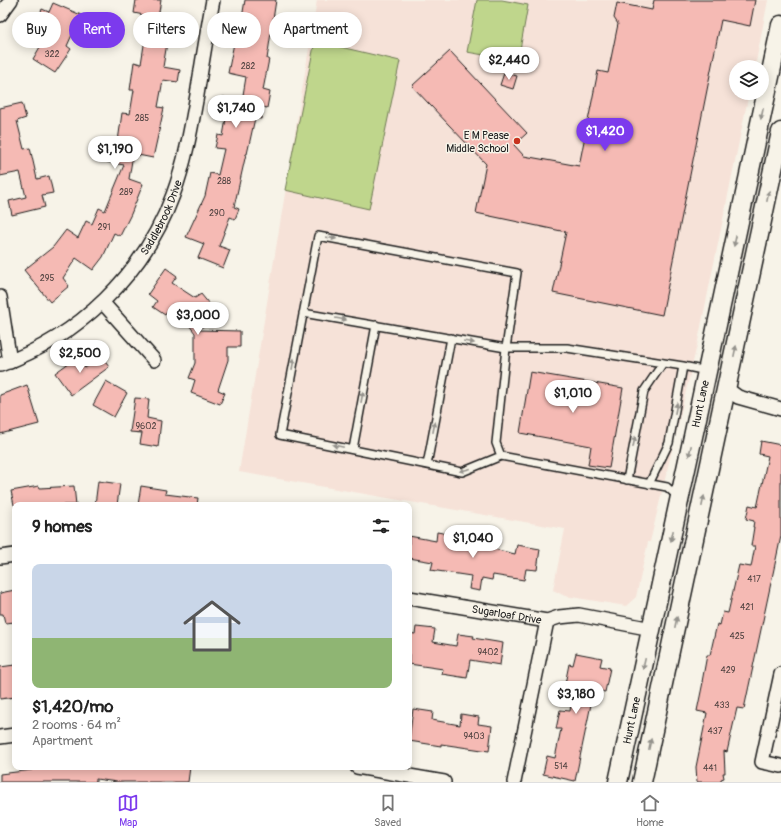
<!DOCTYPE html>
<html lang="en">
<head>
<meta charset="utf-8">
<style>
  :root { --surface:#fff; --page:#f6f6f6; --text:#222; --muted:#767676; --line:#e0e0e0; --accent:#7c3aed }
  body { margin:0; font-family:Pangolin,sans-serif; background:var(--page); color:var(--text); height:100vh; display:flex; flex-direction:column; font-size:15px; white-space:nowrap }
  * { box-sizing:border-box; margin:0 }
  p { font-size:13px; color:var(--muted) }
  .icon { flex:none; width:22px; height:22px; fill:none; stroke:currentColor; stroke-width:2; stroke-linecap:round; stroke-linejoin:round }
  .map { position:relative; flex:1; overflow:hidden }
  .panel { position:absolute; left:12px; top:502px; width:400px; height:268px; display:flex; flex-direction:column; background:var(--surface); border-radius:8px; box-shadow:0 2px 10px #0003 }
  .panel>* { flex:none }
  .guide { position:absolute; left:12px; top:12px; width:400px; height:36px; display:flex; gap:8px }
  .buttons { position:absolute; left:729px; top:60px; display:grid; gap:8px }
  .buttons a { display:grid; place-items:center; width:40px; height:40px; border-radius:50%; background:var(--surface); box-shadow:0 2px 10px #0003; font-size:20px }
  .price { position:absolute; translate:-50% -34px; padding:0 9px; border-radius:14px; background:#fff; color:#222; font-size:13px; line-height:26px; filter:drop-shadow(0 1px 2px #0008) }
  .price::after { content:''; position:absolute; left:50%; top:24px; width:12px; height:9px; margin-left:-6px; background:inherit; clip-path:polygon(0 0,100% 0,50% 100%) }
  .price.on { background:var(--accent); color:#fff }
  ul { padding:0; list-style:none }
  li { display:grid; align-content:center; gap:8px; height:212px; padding:0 20px }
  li+li { border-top:1px solid var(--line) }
  li span { display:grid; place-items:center; height:124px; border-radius:8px; color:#555 }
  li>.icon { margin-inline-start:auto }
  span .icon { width:72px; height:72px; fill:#fffc; stroke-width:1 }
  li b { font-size:17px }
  h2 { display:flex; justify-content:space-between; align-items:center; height:48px; padding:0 20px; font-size:17px }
  .chip { padding:0 14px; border-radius:18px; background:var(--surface); box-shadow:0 2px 10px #0003; font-size:14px; line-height:36px }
  .chip.on { background:var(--accent); color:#fff }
  .tabs { display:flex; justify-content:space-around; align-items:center; height:56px; border-top:1px solid var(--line); background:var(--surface); font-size:11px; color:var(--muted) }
  .tabs a { display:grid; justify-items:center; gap:2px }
  .tabs .on { color:var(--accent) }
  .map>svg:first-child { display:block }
</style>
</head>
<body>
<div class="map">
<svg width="781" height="782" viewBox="0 0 781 782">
  <rect width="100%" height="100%" fill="#f7f3e8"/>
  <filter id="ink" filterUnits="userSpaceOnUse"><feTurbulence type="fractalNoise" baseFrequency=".025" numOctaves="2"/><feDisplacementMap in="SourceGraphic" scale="8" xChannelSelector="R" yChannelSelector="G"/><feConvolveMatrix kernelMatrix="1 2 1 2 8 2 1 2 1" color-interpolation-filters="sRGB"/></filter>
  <g filter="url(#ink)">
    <!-- built -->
    <path fill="#f6e2d8" d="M317 0H768L755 67H736V93H749L698 341 650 542H648L636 597 626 606 565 596 553 590 565 529 239 472Z"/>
    <!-- green -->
    <path fill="#bfd68c" stroke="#6e7954" d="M477 0H502L528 5 518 61 467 52Z
      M315 41 400 61 369 209 285 190Z"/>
    <!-- building -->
    <path fill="#f5bab4" stroke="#1c1c1c" d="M136 0H161L158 18 134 13Z
      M245 0H276L267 59H269L263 90 270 92 267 108 263 107 261 119 255 118 247 154H246L234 207 239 209 235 219 230 217 219 246 230 250 223 268 198 258 204 244 186 237 205 196 210 173 218 175 224 149 215 148 218 135 223 136 227 113 220 111 223 97 242 101 246 77 228 73 235 38H232L234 23 241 24Z
      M654 0H755L750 26 721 20 662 315 553 293 566 232 476 213 486 164 412 86 450 51 527 133 514 145 524 156 579 166 598 71 608 73 618 24 614 18 617 3 652 10Z
      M53 3 81 15 67 46 71 49 55 73 33 59 40 47 24 37 32 24 35 26 42 9 49 12Z
      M147 26 176 30 174 44 167 43 163 67 180 70 178 82 163 80 158 107 164 108 153 158 133 154 129 179 143 184 131 214 120 236 114 233 103 257 93 270 76 258 63 278 69 286 50 302 24 270 53 247 66 230 78 238 86 221 92 224 99 208 105 211 124 165 107 162 110 146 117 148 122 113 130 114 134 90H130L134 62 141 64Z
      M504 73 517 76 513 89 500 85Z
      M22 103 26 118 17 121 24 149 30 148 37 179 49 176 53 193 42 195 45 207 12 215 9 201 26 197 20 172 0 176V108Z
      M166 268 177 276 172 283 195 298 201 294 218 315 198 330 240 331V347H228V360L218 390 225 393 220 404 191 393 195 380 189 378 195 363V333L173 304 165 315 153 307 157 301 148 294Z
      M101 356 109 367 71 395 55 373 77 357 85 368Z
      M530 372 623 388 609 468 588 465 591 446 520 433Z
      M106 381 127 393 114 417 93 405Z
      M27 385 39 424 0 434V395Z
      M135 398 149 399 147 418 161 421 158 447 140 444 142 433 130 432Z
      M761 441 781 445V536L744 709 737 708 727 752 724 751 725 773H723L724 778 721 779V782H697L696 767 707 713 697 711 703 682H702L707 655H710L717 624 720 625 723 612 728 613 739 565 751 567 755 546H751L754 527H753L754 521 746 519 749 505 757 507 758 503 768 456 759 454Z
      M98 481 120 484 117 505H95Z
      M39 486 40 488 74 486 76 505H14L11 491Z
      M141 486 166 490 165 494 198 498 197 505H138Z
      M437 532 459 536V540L489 546V548L515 554 517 545 540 549 537 570 526 569 524 580 493 575 492 580 482 578 480 591 469 589 471 576 431 570 433 562 409 558V536L436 541Z
      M15 590V622L5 623 3 614H0V593Z
      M416 627 435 629 433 642 456 646 458 634 474 636 473 638 503 643 500 665 470 660 467 678 442 674 443 669 409 664V633L415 634Z
      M576 653 602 658 600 666 610 668 605 692 594 690 575 781 543 774 547 756 555 758 561 729H556L560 710 570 711 574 686 565 684 569 664 573 665Z
      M15 665V697L0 699V667Z
      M413 709 433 712 432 720 460 725 461 714 479 717 478 724 492 726 489 751 441 744V746L409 741Z
      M32 767H190L188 782H117L96 779V782H0V774L32 770Z"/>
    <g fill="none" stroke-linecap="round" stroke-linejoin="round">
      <defs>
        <path id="service" d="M303 313 506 348 517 273 318 236 280 435 462 472 501 456
          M353 449 376 325
          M427 465 451 338
          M627 480 644 391 663 363
          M649 484 669 443 683 366
          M678 497 667 487 501 456 496 443 506 348H567L683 366 707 371"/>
        <g id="minor">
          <path d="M0 15 11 0"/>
          <path d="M0 297 10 362"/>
          <path d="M103 303 154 360"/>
          <path id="s1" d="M0 365C79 337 144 274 173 195 185 163 191 129 197 95 202 64 207 32 213 0"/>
          <path d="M727 389 738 397 781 409"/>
          <path d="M0 557 15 555"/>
          <path id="s2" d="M409 598 547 621 559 617 579 615 652 629"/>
          <path d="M781 674 762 762 781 766"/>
          <path d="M0 737 15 735"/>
          <path d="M357 767 444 782"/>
          <path d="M514 782 547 621"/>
        </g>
        <g id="secondary">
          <path id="s3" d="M618 782 699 409 781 25"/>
          <path d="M642 782 781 132"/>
        </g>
      </defs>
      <!-- service casing -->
      <use href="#service" stroke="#1c1c1c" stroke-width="10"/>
      <!-- minor casing -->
      <use href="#minor" stroke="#1c1c1c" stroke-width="16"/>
      <!-- secondary casing -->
      <use href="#secondary" stroke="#1c1c1c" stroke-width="21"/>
      <!-- service -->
      <use href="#service" stroke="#f7f3e8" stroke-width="7"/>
      <!-- minor -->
      <use href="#minor" stroke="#f7f3e8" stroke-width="13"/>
      <!-- secondary -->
      <use href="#secondary" stroke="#f7f3e8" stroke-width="18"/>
    </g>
    <!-- one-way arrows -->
    <defs><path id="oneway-solid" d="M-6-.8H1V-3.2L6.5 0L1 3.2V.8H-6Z"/></defs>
    <g fill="#94928c">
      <use href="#oneway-solid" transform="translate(762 114) rotate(102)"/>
      <use href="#oneway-solid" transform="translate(768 196) rotate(-78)"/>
      <use href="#oneway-solid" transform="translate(331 238) rotate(9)"/>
      <use href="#oneway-solid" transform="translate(735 241) rotate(102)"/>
      <use href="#oneway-solid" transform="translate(341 319) rotate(10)"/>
      <use href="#oneway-solid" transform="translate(469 342) rotate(10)"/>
      <use href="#oneway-solid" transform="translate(735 351) rotate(-78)"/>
      <use href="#oneway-solid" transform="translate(293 364) rotate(-80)"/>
      <use href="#oneway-solid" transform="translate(362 397) rotate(-80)"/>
      <use href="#oneway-solid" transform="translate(676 408) rotate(-79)"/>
      <use href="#oneway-solid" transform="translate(434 427) rotate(-79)"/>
      <use href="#oneway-solid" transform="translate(634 442) rotate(-79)"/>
      <use href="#oneway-solid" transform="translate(338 446) rotate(-168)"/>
      <use href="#oneway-solid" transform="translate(690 451) rotate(102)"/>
      <use href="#oneway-solid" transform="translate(465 470) rotate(166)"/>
      <use href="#oneway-solid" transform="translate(703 501) rotate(-78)"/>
      <use href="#oneway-solid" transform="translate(672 536) rotate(102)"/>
      <use href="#oneway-solid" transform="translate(676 622) rotate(-78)"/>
      <use href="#oneway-solid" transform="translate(644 664) rotate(103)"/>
      <use href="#oneway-solid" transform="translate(650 744) rotate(-78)"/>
    </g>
  </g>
  <!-- markers -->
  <circle fill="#c8321e" stroke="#f7f3e8" stroke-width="1.5" cx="517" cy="141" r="4"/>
  <g text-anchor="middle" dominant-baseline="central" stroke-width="3" stroke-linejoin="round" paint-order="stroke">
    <!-- number labels -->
    <g font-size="9" fill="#524442">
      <text x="52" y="54">322</text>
      <text x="248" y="66">282</text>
      <text x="142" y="118">285</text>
      <text x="224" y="181">288</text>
      <text x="126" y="192">289</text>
      <text x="217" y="213">290</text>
      <text x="104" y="227">291</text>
      <text x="47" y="278">295</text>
      <text x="146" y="426">9602</text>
      <text x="754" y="579">417</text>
      <text x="747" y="607">421</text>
      <text x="737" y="636">425</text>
      <text x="488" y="652">9402</text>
      <text x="728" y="670">429</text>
      <text x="722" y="705">433</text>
      <text x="715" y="731">437</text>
      <text x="474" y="736">9403</text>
      <text x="561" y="766">514</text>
      <text x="710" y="768">441</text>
    </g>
    <!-- poi labels -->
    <g font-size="11" fill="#1c1c1c" stroke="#f7f3e8" text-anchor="end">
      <text x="509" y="135">E M Pease<tspan x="509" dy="13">Middle School</tspan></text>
    </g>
    <!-- street labels -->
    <g font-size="11" fill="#1c1c1c" stroke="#f7f3e8">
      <text stroke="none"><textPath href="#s1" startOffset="225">Saddlebrook Drive</textPath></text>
      <text stroke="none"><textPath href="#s3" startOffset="387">Hunt Lane</textPath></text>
      <text stroke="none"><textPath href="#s2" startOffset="99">Sugarloaf Drive</textPath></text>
      <text stroke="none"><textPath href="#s3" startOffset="63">Hunt Lane</textPath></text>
    </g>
  </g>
</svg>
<div class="buttons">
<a><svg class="icon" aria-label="layers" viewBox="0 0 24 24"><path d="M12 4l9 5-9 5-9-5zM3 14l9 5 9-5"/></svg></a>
</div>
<b class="price" style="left:509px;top:81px">$2,440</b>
<b class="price" style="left:236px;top:129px">$1,740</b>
<b class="price on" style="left:605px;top:152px">$1,420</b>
<b class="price" style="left:115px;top:170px">$1,190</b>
<b class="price" style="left:198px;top:336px">$3,000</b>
<b class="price" style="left:80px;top:374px">$2,500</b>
<b class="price" style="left:573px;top:414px">$1,010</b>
<b class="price" style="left:473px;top:559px">$1,040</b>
<b class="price" style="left:576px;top:715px">$3,180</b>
<div class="guide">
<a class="chip">Buy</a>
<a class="chip on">Rent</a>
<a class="chip">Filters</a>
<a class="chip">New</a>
<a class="chip">Apartment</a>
</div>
<section class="panel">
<h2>9 homes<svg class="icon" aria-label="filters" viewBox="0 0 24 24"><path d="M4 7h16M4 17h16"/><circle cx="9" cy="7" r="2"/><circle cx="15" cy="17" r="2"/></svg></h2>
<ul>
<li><span style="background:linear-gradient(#c9d6e8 60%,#8fb573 0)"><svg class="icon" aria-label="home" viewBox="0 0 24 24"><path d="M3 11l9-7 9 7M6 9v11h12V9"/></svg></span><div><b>$1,420/mo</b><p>2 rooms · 64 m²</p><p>Apartment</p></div></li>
</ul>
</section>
</div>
<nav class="tabs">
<a class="on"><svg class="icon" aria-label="map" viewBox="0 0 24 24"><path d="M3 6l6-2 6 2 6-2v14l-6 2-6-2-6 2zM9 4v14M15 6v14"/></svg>Map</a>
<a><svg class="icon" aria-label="saved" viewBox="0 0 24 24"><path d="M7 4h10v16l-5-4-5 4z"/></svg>Saved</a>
<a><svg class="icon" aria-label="home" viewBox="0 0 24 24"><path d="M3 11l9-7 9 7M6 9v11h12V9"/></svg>Home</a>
</nav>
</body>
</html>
